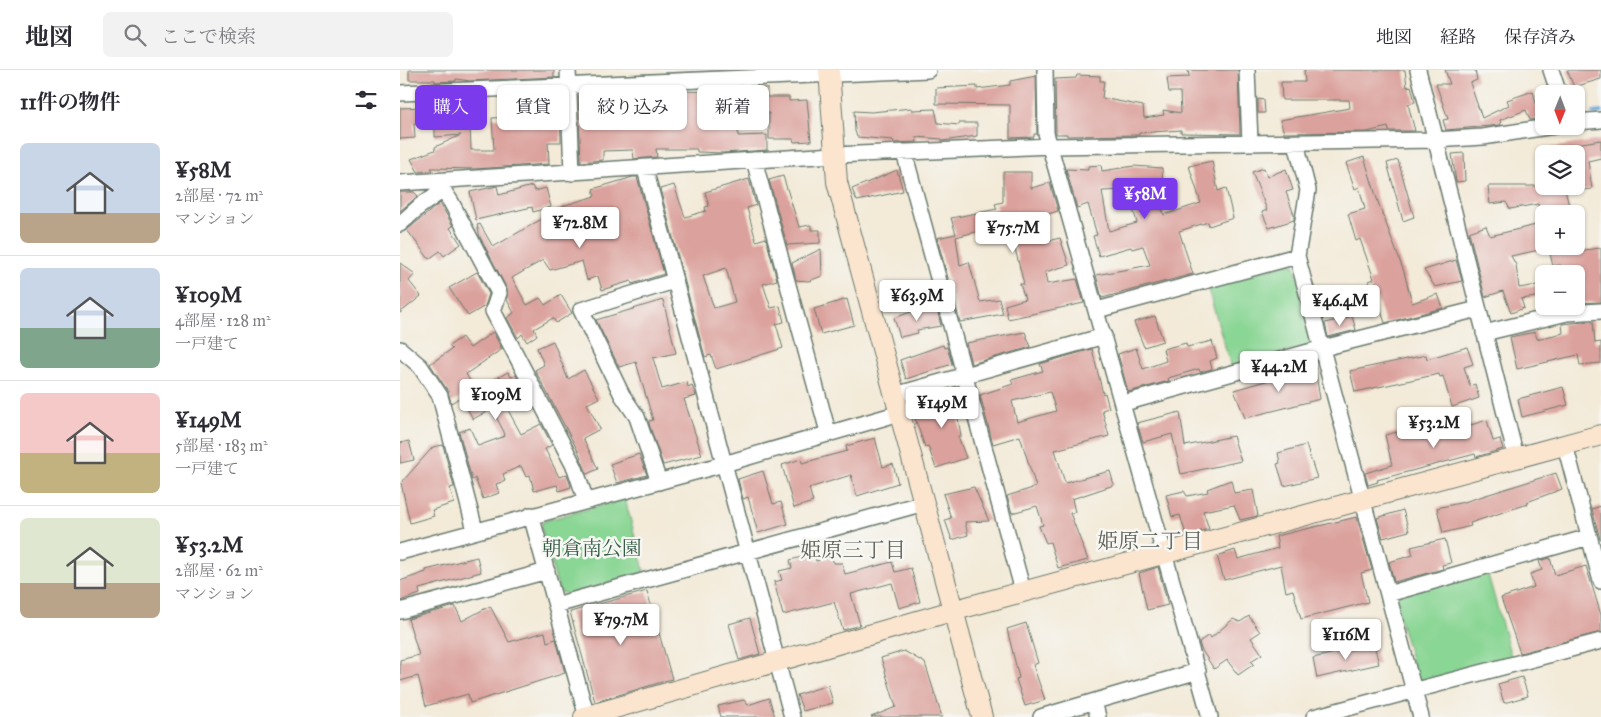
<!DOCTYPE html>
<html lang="ja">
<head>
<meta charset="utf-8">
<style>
  :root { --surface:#fff; --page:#f2f2f3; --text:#2b2b33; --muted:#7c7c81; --line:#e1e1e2; --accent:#7c3aed }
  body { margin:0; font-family:"IM FELL Great Primer","Noto Serif JP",serif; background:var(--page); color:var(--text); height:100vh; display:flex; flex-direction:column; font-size:19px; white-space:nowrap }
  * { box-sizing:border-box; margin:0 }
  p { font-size:16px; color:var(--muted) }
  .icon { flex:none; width:28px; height:28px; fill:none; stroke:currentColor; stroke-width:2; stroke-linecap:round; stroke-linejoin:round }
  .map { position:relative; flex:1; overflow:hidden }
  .panel { display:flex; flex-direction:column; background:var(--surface); width:400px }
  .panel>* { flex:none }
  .hud { position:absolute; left:15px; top:15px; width:475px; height:45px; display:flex; gap:10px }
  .needle { width:32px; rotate:181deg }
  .controls { position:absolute; left:1135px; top:15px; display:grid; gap:10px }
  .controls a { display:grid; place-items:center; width:50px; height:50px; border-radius:8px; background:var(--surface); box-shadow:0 1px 4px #0004; font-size:25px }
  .price { position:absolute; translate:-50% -42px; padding:0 11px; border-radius:5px; background:#fff; color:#222; font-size:16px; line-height:32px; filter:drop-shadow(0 1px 2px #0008) }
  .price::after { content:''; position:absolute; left:50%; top:30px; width:15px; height:11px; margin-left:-8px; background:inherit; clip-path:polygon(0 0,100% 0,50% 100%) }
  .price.active { background:var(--accent); color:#fff }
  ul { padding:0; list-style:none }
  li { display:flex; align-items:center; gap:15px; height:125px; padding:0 20px }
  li+li { border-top:1px solid var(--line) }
  li span { display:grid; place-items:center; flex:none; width:140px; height:100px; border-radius:8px; color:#555 }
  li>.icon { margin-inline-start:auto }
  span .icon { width:60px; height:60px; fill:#fffc; stroke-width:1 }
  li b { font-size:21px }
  h2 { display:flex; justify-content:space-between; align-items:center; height:60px; padding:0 20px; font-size:21px }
  .pill { padding:0 18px; border-radius:8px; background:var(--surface); box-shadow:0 1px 4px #0004; font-size:18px; line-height:45px }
  .pill.active { background:var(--accent); color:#fff }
  header { display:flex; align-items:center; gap:30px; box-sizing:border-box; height:70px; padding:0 25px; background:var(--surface); border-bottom:1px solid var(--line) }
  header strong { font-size:24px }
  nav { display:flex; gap:28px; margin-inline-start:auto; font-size:18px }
  .search { width:350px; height:45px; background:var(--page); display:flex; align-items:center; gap:12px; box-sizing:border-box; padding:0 18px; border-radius:8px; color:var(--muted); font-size:19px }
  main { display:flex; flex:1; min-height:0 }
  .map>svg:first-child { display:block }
</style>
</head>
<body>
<header>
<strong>地図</strong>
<div class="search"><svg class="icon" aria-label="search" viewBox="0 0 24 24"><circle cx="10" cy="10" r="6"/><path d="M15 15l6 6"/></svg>ここで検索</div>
<nav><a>地図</a><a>経路</a><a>保存済み</a></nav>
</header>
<main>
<section class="panel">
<h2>11件の物件<svg class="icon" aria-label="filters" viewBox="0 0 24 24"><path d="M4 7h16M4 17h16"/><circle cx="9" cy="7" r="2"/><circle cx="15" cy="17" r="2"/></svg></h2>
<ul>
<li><span style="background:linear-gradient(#c9d6e8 70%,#b9a48a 0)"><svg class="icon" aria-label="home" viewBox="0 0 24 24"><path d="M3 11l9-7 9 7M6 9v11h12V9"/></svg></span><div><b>¥58M</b><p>2部屋 · 72 m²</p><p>マンション</p></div></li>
<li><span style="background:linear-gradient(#c9d6e8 60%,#7fa58c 0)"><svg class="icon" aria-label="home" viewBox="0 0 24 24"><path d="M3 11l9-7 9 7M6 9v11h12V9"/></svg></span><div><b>¥109M</b><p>4部屋 · 128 m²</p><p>一戸建て</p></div></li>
<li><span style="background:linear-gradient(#f6c9c9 60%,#c2b280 0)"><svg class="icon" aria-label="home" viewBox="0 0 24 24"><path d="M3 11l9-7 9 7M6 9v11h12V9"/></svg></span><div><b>¥149M</b><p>5部屋 · 183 m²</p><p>一戸建て</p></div></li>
<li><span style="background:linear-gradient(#dfe7d0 65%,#b9a48a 0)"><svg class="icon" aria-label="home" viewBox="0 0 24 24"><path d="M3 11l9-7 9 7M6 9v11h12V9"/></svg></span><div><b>¥53.2M</b><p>2部屋 · 62 m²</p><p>マンション</p></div></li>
</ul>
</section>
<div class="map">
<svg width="1201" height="647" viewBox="0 0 1201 647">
  <rect width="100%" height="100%" fill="#f6f6f2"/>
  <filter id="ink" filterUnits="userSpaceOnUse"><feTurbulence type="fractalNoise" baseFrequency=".02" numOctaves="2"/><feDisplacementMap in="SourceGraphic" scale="10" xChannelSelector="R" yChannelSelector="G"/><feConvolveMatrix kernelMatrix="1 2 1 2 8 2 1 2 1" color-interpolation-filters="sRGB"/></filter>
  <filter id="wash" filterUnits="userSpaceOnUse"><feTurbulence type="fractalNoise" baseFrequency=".0096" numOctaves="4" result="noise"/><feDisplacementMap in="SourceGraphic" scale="20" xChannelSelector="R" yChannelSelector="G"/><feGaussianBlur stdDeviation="1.12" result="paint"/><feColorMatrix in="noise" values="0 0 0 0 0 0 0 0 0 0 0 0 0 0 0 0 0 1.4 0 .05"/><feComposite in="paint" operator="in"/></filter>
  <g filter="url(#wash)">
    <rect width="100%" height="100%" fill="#f3ead8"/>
    <!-- green -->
    <path fill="#8ad694" stroke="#548a64" d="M891 193 895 196 914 275 831 297 807 216Z
      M225 429 245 504 167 525 159 521 141 457 143 451Z
      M1087 501 1112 590 1018 614 993 526Z"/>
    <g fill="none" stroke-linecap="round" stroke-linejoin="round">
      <!-- stream -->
      <path stroke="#69aadd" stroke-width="4" d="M1193 43 1201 42"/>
    </g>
    <g id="blocks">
      <!-- building -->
      <path fill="#dba19c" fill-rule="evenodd" d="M9 0H154V7L70 11 56 9V11L35 12V10H9Z
        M788 0H838L840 64 781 63V60L739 63V65L667 66V64H656L655 9 676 8 677 5 700 6V11H704L702 28 743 36 744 48 764 45 763 40 781 43 780 22H769L767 8 789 7Z
        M904 0H1005L1007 17 1011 16 1015 32 1008 34 1015 61H989L988 57 967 62 884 63 880 50 950 38 949 30H882L881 12H905Z
        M1045 0H1075L1077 10 1070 13 1082 48 1109 35 1107 30 1133 21 1136 33 1144 30V48L1130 50 1126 40 1100 50 1101 55 1046 60 1043 50 1048 49 1036 14H1050Z
        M1167 0H1201V9L1174 17Z
        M636 6 637 64H634V67L610 68V35L536 34V18L577 16V19L610 15V11Z
        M357 18H367V27H389V31L407 30 411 71 394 72 393 69H369V43L339 44 338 66 367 65V80L323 83 297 82V79H256L257 87 234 89 233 80 203 81V90L181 92 178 26 200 25 203 47 226 46V53L255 52 254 28H260V21L357 22Z
        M858 29 864 30 865 43H858Z
        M54 31 69 32 71 80H94L92 48 126 46 125 36 160 34 161 72H148L149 94 75 99 31 98 33 101 18 102 11 89 35 80V77L61 65 35 67V48H53Z
        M25 37 26 53H14L15 68 0 69V38Z
        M512 38V40L535 39 538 53 559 55V53H577V66L542 71V69L516 67 517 72 494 73 493 70 457 67 455 61 454 41 471 42Z
        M1201 70V88L1188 91 1192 119 1176 121V84H1150L1149 78Z
        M1064 83 1065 111 1056 112 1052 84Z
        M964 87 978 132 1004 202 1012 233 1038 224 1043 238 985 253 977 228 973 229 969 211 974 209 960 169 956 171 948 144 965 139 959 117 955 119 946 93Z
        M998 90 1014 147 1003 151 987 93Z
        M812 91 818 121 826 118 833 148 809 156 808 152 779 161 793 204 702 228 696 205 750 195 743 176 732 179 731 177 699 186 693 166 697 165 688 134 677 138 666 99 688 100V96L701 95 702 101 734 96 762 98 763 118H757L764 145 801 133 789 96ZM728 120 737 153 709 161 702 121Z
        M864 98 867 107 886 99 893 120 886 122 894 145V150L869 158 862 142 867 140 852 102Z
        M497 100 503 121 457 131 452 119Z
        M603 102H631V118L650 113 658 141 638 147 643 172 660 168 669 195 645 202 647 214 677 209 684 233 608 249 605 235 625 229 620 214H624L609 155 603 157 602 155 556 167 560 195 569 192 580 232 599 229 603 244 560 252 537 168 556 164 551 148 597 139 595 134 603 132Z
        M383 106 399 157 411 155V160H420V173L387 175 369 110Z
        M233 107H237L264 204 232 214 231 211 202 220 198 206 187 210 182 191 150 200 143 190 112 208 127 235 140 228 145 235 161 225 172 243 156 253 153 248 134 259 137 265 127 272 122 264 118 268 107 248 114 243 107 230V219L80 167 77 155 80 154 93 177 166 135 195 126 193 119Z
        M349 109 356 135 347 138 356 171 366 168 377 210 363 214 371 238 380 236 384 252 376 254 383 278 316 299 311 285 305 287 260 119 274 115 285 147 306 141 305 137 309 136 305 122ZM326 198 335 232 314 238 303 206Z
        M97 116 99 125 132 116 135 121 146 118 151 137 133 142 132 137 76 150 70 122Z
        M1088 116H1164L1171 144H1140L1138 134 1110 139 1106 132 1090 134Z
        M0 122H14L18 126 0 141Z
        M40 133 53 156 50 158 61 174 44 186 40 181 29 189 7 160Z
        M1144 153V179L1111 186 1116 195 1119 218 1143 214 1144 226 1121 229 1124 238 1111 243 1103 221 1085 227 1069 162 1086 156 1090 166Z
        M1201 178V232L1176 233V204H1161V195L1153 196 1150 184Z
        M421 179 422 206 409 211 396 210 392 193Z
        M1056 190 1062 211 1035 217 1024 200Z
        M0 193 15 204 9 211 21 226 0 243Z
        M77 202 89 224 85 236 68 246 49 218Z
        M447 229 454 255 421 264 414 239Z
        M263 230 276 283 253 288 262 319 287 312 288 317 292 315 296 326 284 329 302 385 263 395 249 354V351L253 350 236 292 219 297 196 250Z
        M537 238 541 256 517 260 518 263 500 267 494 248 511 242Z
        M755 246 763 271 744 277 734 252Z
        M952 246 956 260 928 267 925 253Z
        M1193 251 1195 273 1201 272V293L1180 295 1178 285 1117 299 1110 267 1135 262 1137 269 1163 263 1162 254Z
        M93 262 102 279 66 304 75 320 108 302 111 307 116 305 128 329 108 340 121 364 141 354 152 375 145 379 159 407 167 404 171 417 159 421 157 415 134 421 130 405 126 407 121 396 103 404 105 411 96 414 99 423 83 429 75 408 72 410 59 362 70 358 78 376 105 366 104 362 92 339 73 349 61 327 51 333 48 321 30 294 52 279 49 276 62 267 70 278Z
        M625 262 631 277 571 294 566 273Z
        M153 271 168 309 184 300 199 328 187 334 200 359 183 368 198 399 187 404 179 383 135 300 144 295 137 278Z
        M812 271 817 288 810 291 812 299 800 302 799 299 768 308 769 311 728 322 718 284 736 278 743 299 766 291 763 279 786 273 787 277Z
        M543 275 544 278 547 277 552 294 506 309 500 290Z
        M1067 277 1073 294 1064 297 1070 316 1075 314 1079 328 1052 337 1043 306 1040 307 1039 304 955 322 950 301 1026 285 1027 289Z
        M692 279 703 324 705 323 709 338 702 340 709 366 655 380 665 413 710 401 714 415 672 429 675 442 670 443 688 490 658 498 650 472 646 473 639 456 643 455 637 436 612 443 607 426 636 417 620 366 593 374 580 325 613 314 611 310 643 301 640 294ZM650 322 656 341 617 352 612 331Z
        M915 297 920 329 845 348 834 320Z
        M1163 317 1168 335 1122 347 1118 329Z
        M560 324 566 346 558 348 561 366H558L566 388 536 398 528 376 525 377 511 337Z
        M780 342 785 376 833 366 841 391 781 404 772 364 743 372 737 353Z
        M1087 350 1093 371 1100 369 1103 379 1076 387 1075 384 977 410 978 412 968 415 965 403 992 395 985 365 997 362V365L1020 360 1022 370Z
        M475 368 483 397 493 394 498 413 457 426 451 405 409 418 413 432 394 438 382 395 401 389 402 393 447 381 446 376Z
        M9 371 14 390 0 393V373Z
        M43 375 54 417 50 418 54 433 32 440 34 446 10 453 1 413 33 377Z
        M906 375 917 408 884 416 877 394 880 393 878 383Z
        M239 384 247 405 217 413 210 394Z
        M363 401 373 434 381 432 388 454 358 463 348 427 343 429 338 409Z
        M1156 403 1162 419 1127 432 1128 434 1070 453 1071 456 1043 463 1037 438 1064 432Z
        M831 410 834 423 853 420 858 446 840 450 834 435 803 441 809 459 786 465 780 445 772 447 766 425 784 421 787 426 808 422 807 419Z
        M574 417 589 451 565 452 568 465 552 470 545 450 551 448 543 424Z
        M1201 436V469H1200L1192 439Z
        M1003 440 1009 461 983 468 977 448Z
        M957 447 972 500 961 503 968 532 901 549 893 520 886 522 881 495 824 510 817 486 835 480 838 489 878 478 876 466Z
        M1045 469 1051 493 1042 495 1043 499 994 512 989 492 1013 485 1011 477Z
        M414 484 416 491 431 487 434 493H442L445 504 492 492 495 502 511 498 520 532 499 538 492 513 451 524 460 555 443 560 434 532 383 545 374 512 382 510 379 501 392 498 390 490Z
        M77 487 81 502 19 519 20 524 0 531V511L26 502V500Z
        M1150 488 1155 505 1186 496 1201 545V562L1120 583 1101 528 1134 517 1130 504 1142 500 1139 491Z
        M758 497 768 535 747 540 739 503Z
        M247 521 272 609 195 632 170 542Z
        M55 536 62 551 90 536 109 572 145 562 147 572 156 569 165 603 70 633 68 624 26 636 18 606 0 611V590L19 585 8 549Z
        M849 546 860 562 851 568 862 584 851 591 854 594 838 605 827 590 814 599 801 579 799 572 809 565 811 568 833 549 840 552Z
        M350 548 360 584 339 590 329 554Z
        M626 553 638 593 633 595 645 630 625 636 616 609 619 608 607 559Z
        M974 574 979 594 917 608 913 588Z
        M504 581 525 593 542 647H471L496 637 481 588Z
        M1122 607 1128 626 1104 633 1098 614Z
        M428 615 433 633 403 641 397 625Z
        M369 628 375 647H321L318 636 344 630 348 635Z"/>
    </g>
  </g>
  <g filter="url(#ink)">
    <use href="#blocks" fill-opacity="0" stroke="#697a6d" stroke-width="1"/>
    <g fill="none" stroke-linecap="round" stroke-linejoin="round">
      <defs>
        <path id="street" d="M168 0 172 103
          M645 0 646 63 810 647
          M847 0 850 72
          M1018 0 1116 387
          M1151 0 1159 24
          M0 23 528 0
          M1176 52 1201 50
          M896 73 908 120 897 186 1021 647
          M504 82 623 521
          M354 90 428 362
          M245 99 392 647
          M43 111V120L51 132 99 223 93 241 175 398 186 431
          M0 113 434 85 652 76 1035 70 1083 67 1154 56
          M0 154 20 136 43 120
          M697 240 897 186
          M1084 263 1167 243 1201 241
          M0 279 20 296 40 326 75 460
          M495 325 704 266
          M724 333 923 278 1078 239
          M1165 375 1201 511
          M259 412 237 347 222 325 181 240 274 211
          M131 445 187 647
          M0 482 324 394 500 343
          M988 524 1189 467
          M156 535 524 433
          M0 541 147 501
          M694 632 698 647
          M641 647 798 601
          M914 647 1201 571"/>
        <path id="secondary" d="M429 0 437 112 582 647
          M184 647 552 541 1201 365"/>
      </defs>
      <!-- street casing -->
      <use href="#street" stroke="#697a6d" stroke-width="18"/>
      <!-- secondary casing -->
      <use href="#secondary" stroke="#697a6d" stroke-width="22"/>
      <!-- street -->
      <use href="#street" stroke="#fff" stroke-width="15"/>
      <!-- secondary -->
      <use href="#secondary" stroke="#fbe5cf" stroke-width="20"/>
    </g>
  </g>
  <g text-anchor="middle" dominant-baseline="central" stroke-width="5" stroke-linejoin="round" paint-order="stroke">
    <!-- park labels -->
    <g font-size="20" fill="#345c47" stroke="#f6f6f2">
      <text x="192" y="478">朝倉南公園</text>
    </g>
    <!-- neighbourhood labels -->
    <g font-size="21" fill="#616058" stroke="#f6f6f2">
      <text x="750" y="471">姫原二丁目</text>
      <text x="453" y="480">姫原三丁目</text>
    </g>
  </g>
</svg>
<div class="controls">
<a><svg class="needle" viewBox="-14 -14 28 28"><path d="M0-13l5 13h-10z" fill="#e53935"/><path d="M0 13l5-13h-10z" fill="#7c7c81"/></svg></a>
<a><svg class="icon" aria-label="layers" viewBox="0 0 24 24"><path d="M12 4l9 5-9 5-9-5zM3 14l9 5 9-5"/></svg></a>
<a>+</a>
<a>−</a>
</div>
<b class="price active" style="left:745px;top:150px">¥58M</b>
<b class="price" style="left:180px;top:179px">¥72.8M</b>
<b class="price" style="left:613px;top:184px">¥75.7M</b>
<b class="price" style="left:517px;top:252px">¥63.9M</b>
<b class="price" style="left:940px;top:257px">¥46.4M</b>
<b class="price" style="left:879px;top:323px">¥44.2M</b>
<b class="price" style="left:96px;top:351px">¥109M</b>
<b class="price" style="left:542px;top:359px">¥149M</b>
<b class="price" style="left:1034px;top:379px">¥53.2M</b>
<b class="price" style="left:221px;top:576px">¥79.7M</b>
<b class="price" style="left:946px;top:591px">¥116M</b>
<div class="hud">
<a class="pill active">購入</a>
<a class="pill">賃貸</a>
<a class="pill">絞り込み</a>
<a class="pill">新着</a>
</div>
</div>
</main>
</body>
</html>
